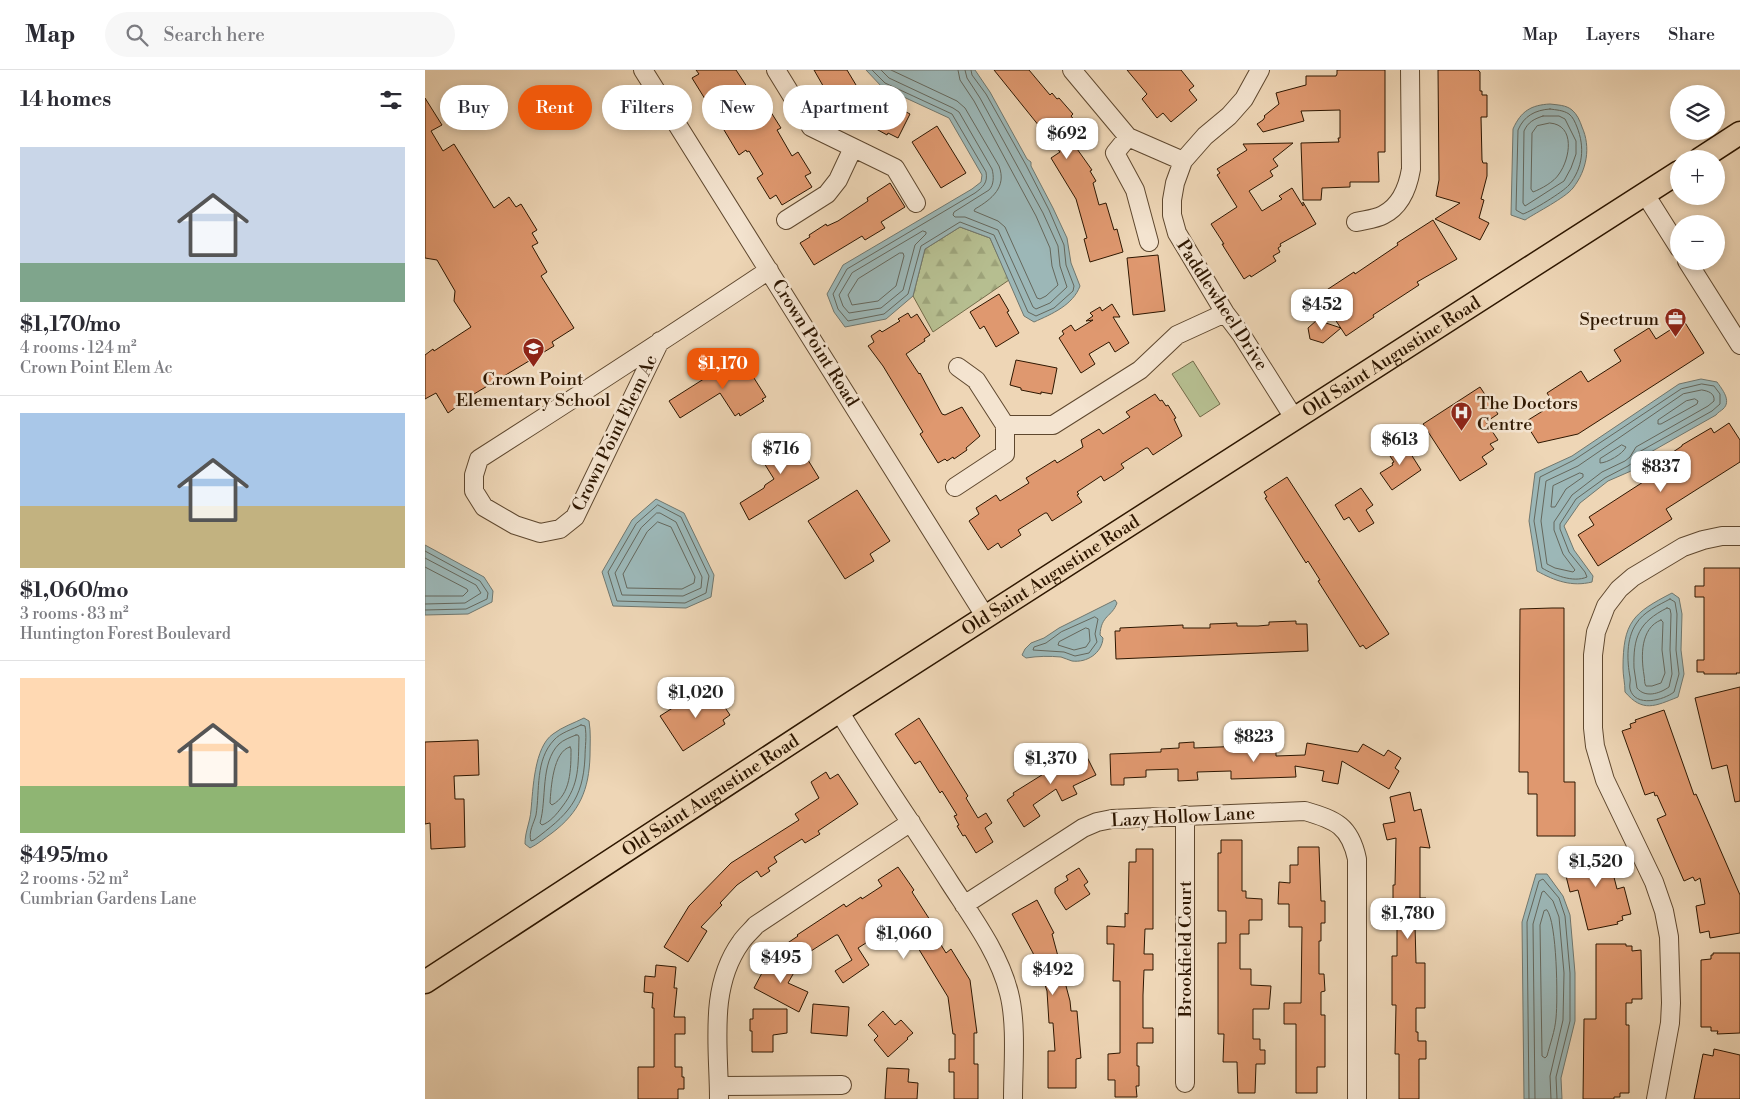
<!DOCTYPE html>
<html lang="en">
<head>
<meta charset="utf-8">
<style>
  :root { --surface:#fff; --page:#f7f7f7; --text:#2b2b33; --muted:#7c7c81; --line:#e1e1e2; --accent:#ea580c }
  body { margin:0; font-family:"Libre Bodoni",serif; background:var(--page); color:var(--text); height:100vh; display:flex; flex-direction:column; font-size:19px; white-space:nowrap }
  * { box-sizing:border-box; margin:0 }
  p { font-size:16px; color:var(--muted) }
  .icon { flex:none; width:28px; height:28px; fill:none; stroke:currentColor; stroke-width:2; stroke-linecap:round; stroke-linejoin:round }
  .map { position:relative; flex:1; overflow:hidden }
  .details { display:flex; flex-direction:column; background:var(--surface); width:425px }
  .details>* { flex:none }
  .banner { position:absolute; left:15px; top:15px; width:475px; height:45px; display:flex; gap:10px }
  .controls { position:absolute; left:1245px; top:15px; display:grid; gap:10px }
  .controls a { display:grid; place-items:center; width:55px; height:55px; border-radius:50%; background:var(--surface); box-shadow:0 2px 8px #0003; font-size:25px }
  .price { position:absolute; translate:-50% -42px; padding:0 11px; border-radius:10px; background:#fff; color:#222; font-size:16px; line-height:32px; filter:drop-shadow(0 1px 2px #0008) }
  .price::after { content:''; position:absolute; left:50%; top:30px; width:15px; height:11px; margin-left:-8px; background:inherit; clip-path:polygon(0 0,100% 0,50% 100%) }
  .price.selected { background:var(--accent); color:#fff }
  ul { padding:0; list-style:none }
  li { display:grid; align-content:center; gap:10px; height:265px; padding:0 20px }
  li+li { border-top:1px solid var(--line) }
  li span { display:grid; place-items:center; height:155px; border-radius:0px; color:#555 }
  li>.icon { margin-inline-start:auto }
  span .icon { width:90px; height:90px; fill:#fffc; stroke-width:1 }
  li b { font-size:21px }
  h2 { display:flex; justify-content:space-between; align-items:center; height:60px; padding:0 20px; font-size:21px }
  .chip { padding:0 18px; border-radius:22px; background:var(--surface); box-shadow:0 2px 8px #0003; font-size:18px; line-height:45px }
  .chip.selected { background:var(--accent); color:#fff }
  header { display:flex; align-items:center; gap:30px; box-sizing:border-box; height:70px; padding:0 25px; background:var(--surface); border-bottom:1px solid var(--line) }
  header strong { font-size:24px }
  nav { display:flex; gap:28px; margin-inline-start:auto; font-size:18px }
  .search { width:350px; height:45px; background:var(--page); display:flex; align-items:center; gap:12px; box-sizing:border-box; padding:0 18px; border-radius:28px; color:var(--muted); font-size:19px }
  main { display:flex; flex:1; min-height:0 }
  .map>svg:first-child { display:block }
</style>
</head>
<body>
<header>
<strong>Map</strong>
<div class="search"><svg class="icon" aria-label="search" viewBox="0 0 24 24"><circle cx="10" cy="10" r="6"/><path d="M15 15l6 6"/></svg>Search here</div>
<nav><a>Map</a><a>Layers</a><a>Share</a></nav>
</header>
<main>
<section class="details">
<h2>14 homes<svg class="icon" aria-label="filters" viewBox="0 0 24 24"><path d="M4 7h16M4 17h16"/><circle cx="9" cy="7" r="2"/><circle cx="15" cy="17" r="2"/></svg></h2>
<ul>
<li><span style="background:linear-gradient(#c9d6e8 75%,#7fa58c 0)"><svg class="icon" aria-label="home" viewBox="0 0 24 24"><path d="M3 11l9-7 9 7M6 9v11h12V9"/></svg></span><div><b>$1,170/mo</b><p>4 rooms · 124 m²</p><p>Crown Point Elem Ac</p></div></li>
<li><span style="background:linear-gradient(#a9c7e8 60%,#c2b280 0)"><svg class="icon" aria-label="home" viewBox="0 0 24 24"><path d="M3 11l9-7 9 7M6 9v11h12V9"/></svg></span><div><b>$1,060/mo</b><p>3 rooms · 83 m²</p><p>Huntington Forest Boulevard</p></div></li>
<li><span style="background:linear-gradient(#ffd9b3 70%,#8fb573 0)"><svg class="icon" aria-label="home" viewBox="0 0 24 24"><path d="M3 11l9-7 9 7M6 9v11h12V9"/></svg></span><div><b>$495/mo</b><p>2 rooms · 52 m²</p><p>Cumbrian Gardens Lane</p></div></li>
</ul>
</section>
<div class="map">
<svg width="1315" height="1029" viewBox="0 0 1315 1029">
  <defs>
    <pattern id="forest-firs" width="22" height="20" patternUnits="userSpaceOnUse" patternTransform="scale(1.25)"><rect width="22" height="20" fill="#b6be90"/><path d="M5 1l3.5 6h-7zM16 11l3.5 6h-7z" fill="#9da37a"/></pattern>
  </defs>
  <rect width="100%" height="100%" fill="#eed6b6"/>
  <filter id="stains"><feTurbulence type="fractalNoise" baseFrequency=".004" numOctaves="4"/><feColorMatrix values="0 0 0 0 .2 0 0 0 0 .09 0 0 0 0 .02 0 0 0 .5 -.17"/></filter>
  <radialGradient id="worn" r=".72"><stop offset=".6" stop-color="#630" stop-opacity="0"/><stop offset="1" stop-color="#630" stop-opacity=".3"/></radialGradient>
  <!-- forest -->
  <path fill="url(#forest-firs)" stroke="#726a48" d="M535 157 565 168 584 210 508 262 488 226 500 179Z"/>
  <!-- pitch -->
  <path fill="#b6be90" stroke="#726a48" d="M768 291 795 334 775 347 747 304Z"/>
  <!-- water -->
  <path fill="#9cb7b7" stroke="#70776e" d="M441 0H550L565 22 602 89 606 92V96L628 138 642 168 646 193 655 216C648 235 627 244 609 252L599 246 565 168 535 157 500 179 488 226 461 249 420 257 409 242 402 224 418 195 547 119 556 112 557 105 524 48 457 17Z
    M1125 34C1133 35 1141 35 1147 40 1152 44 1155 51 1157 57 1166 77 1162 100 1148 118 1140 128 1112 142 1100 150L1086 145 1088 59C1096 41 1106 35 1125 34Z
    M1276 309 1292 312C1297 319 1307 331 1298 339 1296 341 1293 342 1291 345L1217 387 1215 394 1206 401 1183 411 1155 433 1139 456 1149 480 1168 506 1167 512C1147 517 1130 511 1112 501L1104 451 1110 403 1147 386 1254 314Z
    M231 429 259 443 289 505 286 527 261 538 188 536 177 502 207 450Z
    M0 475 59 507 68 521 67 532 43 544 0 545Z
    M1247 523 1254 528 1257 544 1256 580 1259 604 1253 627C1230 636 1218 643 1200 622 1200 613 1198 606 1198 598 1198 552 1208 543 1247 523Z
    M690 530 692 533C687 547 676 545 675 565L678 568C677 583 662 593 647 591 643 590 640 588 636 587 625 586 613 586 601 588L597 585 600 579 606 573 619 568 634 558Z
    M159 648 164 651C166 662 165 674 165 686 164 719 155 742 127 763 120 768 113 774 105 778L100 774C100 761 105 753 106 740 108 720 109 677 128 664 137 657 149 653 159 648Z
    M1111 804H1122L1138 826 1145 845 1150 903V951L1136 1008 1137 1029H1099L1097 852Z"/>
  <g fill="none" stroke-linecap="round" stroke-linejoin="round">
    <!-- shore -->
    <path stroke="#65675c" stroke-width="1" d="M447 0 460 13 527 44 561 102C563 113 558 117 550 123L422 199 408 224 413 239 423 251 459 244 483 224 496 176 535 152 569 165 603 242 611 246 629 238 648 221 649 216 641 195 639 175 624 140 601 95 561 24 547 5 546 0
      M456 0 464 8 528 38 534 42 567 99C569 106 569 115 564 120L529 142 528 145 530 147H540L573 160 608 237 611 239 625 233 642 217 635 196 633 176 618 143 555 28 542 8 540 0
      M466 0 532 31 540 38 574 96C582 117 567 129 550 139L549 141 573 151 580 157 612 228 615 229 621 226 633 215 627 196 625 178 611 146 549 31 535 10 533 0
      M1125 39C1131 40 1138 40 1144 44 1148 47 1150 52 1152 57 1160 77 1158 98 1144 115 1138 122 1107 141 1098 144L1091 140 1093 60C1099 46 1110 40 1125 39Z
      M1118 46H1134L1140 49 1151 71V84L1146 98 1139 111 1100 136 1098 133 1099 61C1103 52 1109 49 1118 46Z
      M1125 53C1151 55 1145 89 1134 104 1129 112 1116 119 1108 122L1106 119 1107 63 1112 56Z
      M498 161 501 162V164L490 175 478 220 456 238 424 243 418 236 414 225 427 203Z
      M475 183H478L479 186 471 216 453 231 427 235 423 225 433 209Z
      M1277 314 1289 316 1295 324V334L1287 341 1214 382 1210 391 1203 396 1180 408 1151 429 1135 454V459L1144 482 1160 502 1162 507C1148 513 1129 505 1117 498L1109 451 1115 407 1149 390 1256 319Z
      M1277 320C1283 321 1290 323 1289 331L1283 336 1211 377 1205 387 1200 391 1177 402 1147 425 1129 452V460L1138 484 1150 500 1148 502 1130 498 1122 494 1116 451 1121 411 1153 396 1258 324Z
      M1270 329 1273 331 1272 334 1236 354H1233V350L1261 331Z
      M1197 375 1201 377C1198 384 1182 393 1175 393V389Z
      M1155 403 1158 404V407L1141 419 1130 437H1126L1128 416Z
      M233 435 256 447 284 506 281 523 260 533 192 531 183 502 211 454Z
      M232 443H235L251 452 277 507 276 518 258 526 197 525 190 503 216 458Z
      M233 452 246 457 270 507 269 513 257 519 202 518 198 504 222 462Z
      M0 481 55 511 63 523 62 529 41 539 0 540
      M0 488 51 515 56 523 40 533 0 534
      M0 497 42 519 43 521 38 526H0
      M1245 529 1250 532 1252 544 1251 580 1254 604 1249 622C1239 630 1210 638 1205 619 1204 615 1206 611 1205 607 1202 591 1201 569 1211 554 1218 542 1234 535 1245 529Z
      M1242 538 1245 539 1246 544 1245 580 1247 604 1244 617C1234 624 1220 628 1212 618 1211 611 1210 605 1209 598 1208 567 1214 552 1242 538Z
      M670 547 673 549 670 564 672 572 664 583 650 586 639 582 608 580 609 577 621 573 636 562Z
      M1236 550 1238 552 1237 580 1240 603 1236 613 1227 616H1221C1219 613 1220 610 1219 605 1216 587 1215 558 1236 550Z
      M661 558 664 559 665 571 661 577 649 580 633 575 634 572Z
      M156 655 160 656C162 666 160 677 160 687 158 731 142 745 109 770L106 771C103 762 109 753 111 745 115 720 110 690 129 670 135 663 148 659 156 655Z
      M151 665H153L154 667C153 695 155 714 137 737 131 745 125 752 117 755L115 753C122 729 115 693 134 674 138 670 146 667 151 665Z
      M145 677 146 679C146 698 146 725 127 735L125 733C126 718 128 681 145 677Z
      M1122 840C1132 852 1133 929 1131 948 1130 961 1125 974 1122 986L1120 988 1117 986 1115 855 1119 841Z
      M1104 1029 1102 852 1114 811 1118 809 1134 828 1140 846 1145 903V951L1131 1007 1132 1029
      M1110 1029 1108 854 1117 822 1119 821 1128 831 1134 847 1139 903 1138 950 1125 1006 1126 1029"/>
  </g>
  <!-- building -->
  <path fill="#df986f" stroke="#2e1701" d="M271 0H311L332 32 337 28 342 36 356 58 352 60 367 86 373 82 386 103 380 106 387 117 357 135 351 125 345 129 332 108 338 104 324 81 322 82 321 80 314 85 296 55 302 51 301 49 286 25 280 29 267 8 274 4Z
    M389 0H422L434 20 409 35Z
    M569 0H604L625 25 627 23 632 29 634 28 648 44 646 46 651 52 640 62 667 100 665 101 671 111 668 113 674 135 681 133 689 160 692 159 698 182 665 192 659 169 662 168 651 129 626 88 635 82Z
    M702 0H756L769 16 764 20 772 30 746 52 738 43 732 48 717 29 722 24Z
    M912 0H960V82H953L954 112H925V117L897 118 896 130H878L876 73 914 72 913 68H915V40L876 41 879 51 838 62 832 54 838 50 840 47 839 46 854 34 851 23 881 15V6H911L912 4Z
    M1013 0H1053L1055 2V21H1057V25H1062V47H1056L1057 90 1058 93H1062V106L1056 129 1059 130 1054 148 1064 153 1055 170 1010 149 1035 133 1011 126 1014 110Z
    M447 24 485 44 473 68 463 63 462 65 444 55 445 53 435 48Z
    M0 28 17 55 6 61 18 81 29 74 69 138 84 127 91 137 96 134 112 160 107 163 113 173 107 176 122 202 116 206 149 258 127 272 129 276 49 324 23 343 11 323 0 329V285L8 279 9 281 46 257 29 231 30 221 12 190 0 188Z
    M512 56 541 103 516 118 487 72Z
    M868 73 848 89 853 96 845 101 848 106 824 121 837 141 857 129 854 126 867 118 878 136V132L891 154 855 174 856 176 853 178 855 182 848 186 851 191 826 207 825 205 819 209 800 179 797 174H799L786 154 812 137 792 105 795 103 792 99 822 80 818 74Z
    M465 113 480 137 456 152 460 158 440 170 437 166 389 195 375 173 385 167 384 165 401 154 402 156 413 151 443 131 442 128Z
    M1008 150 1032 189 992 212 994 215 948 245 949 247 921 266 894 225 929 202 930 204 973 175 972 173Z
    M733 185 740 241 708 245 702 188Z
    M574 224 584 241 582 242 594 263 571 277 559 256 555 259 545 242Z
    M687 234 695 247H688L704 273 690 282 684 272 664 284 670 294 656 303 634 268 639 264 637 261 646 255 650 261 668 250 661 251 668 246 665 243 675 237 677 241Z
    M483 243 486 248 492 244 505 265 499 269 500 271 481 284 494 304 495 303 517 344 520 345 537 337 555 366 541 378 542 380 529 389 528 387 522 391 520 389 513 393 495 364 498 362 458 296 443 276 449 272 446 266 455 260 457 262 475 251 473 249Z
    M892 250 916 258 898 273 885 269 883 258Z
    M1259 251 1279 283 1153 364 1113 373 1100 352 1129 334 1122 323 1156 301 1163 312 1196 291 1189 280 1224 258 1231 269Z
    M315 286 341 327 337 329 339 331 315 346 314 343 310 346 295 323 255 348 244 331Z
    M591 290 632 298 627 324 616 322V324L596 320V318L585 315Z
    M1055 317 1073 344 1061 352 1073 370 1065 374 1069 379 1057 387 1062 394 1035 411 998 354Z
    M730 324 735 331 737 330 741 336 743 335 751 348 749 349 757 366 728 385 723 378H721L696 394 699 398 689 405 679 411 676 406 652 422 654 424 652 425 657 432 627 451 622 443H620L593 460 596 465 576 478 573 473 563 480 544 451 554 444 551 438 571 425 575 431 604 413 601 408 630 390 632 393 658 377 656 370 674 359 678 364 705 347 701 342Z
    M1304 353 1315 370V392L1241 439 1247 449 1173 496 1153 465 1169 455 1164 447 1232 403 1227 396 1257 376V375L1286 358 1289 363Z
    M361 364 363 366 367 364 394 408 324 450 315 433 339 418 340 415 349 409 334 385 338 383 336 380Z
    M977 370 996 400 967 420 955 403 968 395 967 393 969 392 961 380Z
    M862 407 964 564 941 579 938 575 935 577 893 511 895 510 883 491 881 493 840 428 842 427 839 422Z
    M936 418 948 435 941 440 949 453 934 462 924 447 919 450 910 435Z
    M432 420 465 471 445 484 449 491 420 509 383 451Z
    M1279 498H1315V603H1311L1312 604H1279V602H1272V590H1279V527H1270V516H1279Z
    M1127 538H1139V712H1150V766H1112V724H1103V702H1094L1095 539Z
    M871 551V554H882L883 581 691 589 690 561H695V558L758 555V558H785V554L812 553V556H833L844 555V552Z
    M1315 617V731L1310 732 1302 695 1287 699 1270 628Z
    M289 621 305 645 298 650 300 654 258 681 235 646 257 632 259 635 279 622 281 625Z
    M1239 640 1269 725 1271 724 1315 825V863L1285 868 1284 861 1275 863 1271 836 1280 834 1275 808 1270 811 1268 807 1259 811 1232 749 1241 745 1232 725 1230 726 1229 722 1220 725 1197 661 1206 658 1205 654 1211 652 1210 650Z
    M494 648 543 726 541 728 553 748 561 743 567 753 560 758 568 772 551 783 540 765 538 766 532 756 534 755 529 746 532 745 517 721 515 723 495 691 490 694 470 664Z
    M53 670 54 705 29 706 30 729H39L40 777 6 779 5 753 0 754V672Z
    M769 672V678L843 675V679H851V686L880 685 882 673 933 682 938 674 959 686 963 680 976 688 970 698 974 701 964 719 917 691 913 714 897 711 899 701 870 696 871 707 806 709V701L772 702 773 710 753 711V699L721 700V707L699 708V715H686L685 684 736 682V679L754 678V673Z
    M640 681 645 690 660 683 671 705 648 716 652 724 637 731 631 719 608 735 615 746 599 757 582 730 589 725 588 723 628 698 624 690Z
    M401 702 405 709 413 704 433 734 393 761 395 764 380 773 377 769 349 787 352 792 343 798 345 801 336 807 332 801 312 815 295 833 297 835 276 857 282 861 263 892 239 877 264 836 306 793 374 750 370 744 394 728 386 712Z
    M985 722 989 741 996 739 1005 778 995 777V828H1001L1000 848 991 847 990 855 991 893H1000V938H991V962H993V971H1001V989H994V1029H974V984H970L971 935H967V886H972V838H968V815H970L971 768 962 770 958 754 970 752 965 727Z
    M796 770H817V821H821V828L837 829V850H824V864H815V899H826V915L846 916 844 939H828V969H835V980H840V994H831L830 1023H813L812 992H798L799 964H793V873H801V841H793V783H796Z
    M873 777H894L896 831H900V853H896V871H894V904H899L900 921 896 922V945H900V997H892V1023H871V954H859V933H876L877 857H864V834H853L854 812 865 813V795H873Z
    M1166 778 1167 779 1173 778V782L1182 780 1192 819 1199 817 1206 844 1197 846 1198 850 1192 852 1193 854 1163 860 1153 820 1145 822 1136 786Z
    M711 779H728V859H720L719 884H728V900H719L718 925V958H728V973H712V996H714V1016H711L712 1027H690V1010H683V984L695 983V911H688L689 874H682V856L700 857V843L703 844 704 792H711Z
    M473 797 489 820 487 822 505 850 507 849 513 859 508 862 521 883 526 879 545 910 552 963H549V994H553V1029H529V1002H524V989H530V964H528L523 927 487 868 482 871 471 854 433 878 444 895 418 913 410 901 427 890 413 865H411L372 890 361 874 373 866 372 865 419 834 421 837 436 827 437 829 457 816 453 810Z
    M654 798 663 812 659 815 665 824 641 840 630 823V818L643 810 641 806Z
    M612 830 629 863 627 864 634 890 643 888 646 899 637 901 645 931 646 941H652L656 988 651 989V1018H623V981H630L628 953H624L622 921 616 903H614L608 883 587 844Z
    M1171 874H1201V876H1207V881L1216 880 1217 929H1207V933H1201V955H1204V1023H1195V1027H1189V1029H1158L1159 949H1171Z
    M1288 883H1315V963L1292 964 1293 961H1286V957H1276V890L1286 889V885H1288Z
    M346 886 371 899 363 913 383 922 374 942 329 918Z
    M231 895 251 897 249 918H252L249 947H260V964H250V997H257V1007H259V1019H253V1029H213V997H229V938H227L228 923 219 922 220 906 230 907Z
    M388 934 424 937 422 966 386 963Z
    M328 939H362V963L348 965V982H327V961H325V949H328Z
    M458 941 470 955 476 950 488 963 482 968 483 969 463 987 449 970 453 966 443 955Z
    M1289 979 1315 985V1029H1269L1278 984 1288 986Z
    M462 998 484 999 483 1012 493 1013 492 1029H460Z"/>
  <g fill="none" stroke-linecap="round" stroke-linejoin="round">
    <defs>
      <path id="minor" d="M218 0 560 546
        M351 0 386 57 470 98 491 133
        M647 0 703 67 758 91
        M835 0 819 29 804 46 780 66 758 91 750 113 747 130V145L752 163 800 243 816 264 869 348
        M703 67 690 83 710 120 724 172
        M1220 124 1254 178
        M361 150 402 124 413 110 428 78
        M931 152C939 150 951 149 958 145 976 136 983 117 986 99L985 0
        M1262 191 1315 275
        M235 271 150 447 135 459 115 463 90 455 59 437 49 421V405L54 389C151 327 248 264 344 200
        M533 297 551 310 580 355
        M580 355H628L715 300 752 265 800 243
        M530 417 580 384V355
        M414 641C449 699 488 755 525 813 547 847 574 883 584 923 592 954 588 997 588 1029
        M539 835 658 758 672 752 687 749 880 741C911 750 925 756 932 789V1029
        M760 1013V745
        M294 1016 417 1015
        M294 1029C294 976 283 918 316 872 320 866 326 861 331 855L486 752
        M1231 1029 1245 953 1246 933 1244 867 1239 841 1229 812 1180 710 1170 676 1168 658V585L1171 562 1181 536 1194 519 1208 507 1258 477 1278 470 1297 466H1315"/>
      <g id="major">
        <path d="M1275 89 1315 63"/>
        <path id="s1" d="M0 912 428 632 1254 102"/>
      </g>
    </defs>
    <!-- minor casing -->
    <use href="#minor" stroke="#5e472e" stroke-width="20"/>
    <!-- major casing -->
    <use href="#major" stroke="#2e1701" stroke-width="25"/>
    <!-- minor -->
    <use href="#minor" stroke="#f4e4d0" stroke-width="18"/>
    <!-- major -->
    <use href="#major" stroke="#eed6b6" stroke-width="22"/>
  </g>
  <!-- icons -->
  <defs>
    <symbol id="office-pin" viewBox="-11 -11 22 30"><path d="M0 17L-7.5 6A9.5 9.5 0 1 1 7.5 6Z" fill="#8f2418" stroke="#f4e4d0"/><path d="M-6-3h4V-5.5h4V-3h4V5H-6ZM-1-4.5V-3h2v-1.5ZM-6 0V1H6V0Z" fill="#fff"/></symbol>
    <symbol id="school-pin" viewBox="-11 -11 22 30"><path d="M0 17L-7.5 6A9.5 9.5 0 1 1 7.5 6Z" fill="#8f2418" stroke="#f4e4d0"/><path d="M0-5L7-2L0 1L-7-2ZM-4 1L0 2.5L4 1V4Q0 6-4 4Z" fill="#fff"/></symbol>
    <symbol id="hospital-pin" viewBox="-11 -11 22 30"><path d="M0 17L-7.5 6A9.5 9.5 0 1 1 7.5 6Z" fill="#8f2418" stroke="#f4e4d0"/><path d="M-5-5h3v3.5h4V-5h3V5h-3V1.5h-4V5h-3Z" fill="#fff"/></symbol>
  </defs>
  <g fill-rule="evenodd">
    <use href="#office-pin" x="1238" y="236" width="25" height="34"/>
    <use href="#school-pin" x="96" y="266" width="25" height="34"/>
    <use href="#hospital-pin" x="1024" y="330" width="25" height="34"/>
  </g>
  <g text-anchor="middle" dominant-baseline="central" stroke-width="5" stroke-linejoin="round" paint-order="stroke">
    <!-- street labels -->
    <g font-size="18" fill="#2e1701" stroke="#f4e4d0">
      <text transform="translate(797 235) rotate(57)">Paddlewheel Drive</text>
      <text transform="translate(390 273) rotate(58)">Crown Point Road</text>
      <text stroke="none"><textPath href="#s1" startOffset="1151">Old Saint Augustine Road</textPath></text>
      <text transform="translate(190 363) rotate(-64)">Crown Point Elem Ac</text>
      <text stroke="none"><textPath href="#s1" startOffset="746">Old Saint Augustine Road</textPath></text>
      <text stroke="none"><textPath href="#s1" startOffset="341">Old Saint Augustine Road</textPath></text>
      <text transform="translate(758 747) rotate(-3)">Lazy Hollow Lane</text>
      <text transform="translate(760 879) rotate(-90)">Brookfield Court</text>
    </g>
    <!-- poi labels -->
    <g font-size="18" fill="#2e1701" stroke="#f4e4d0" text-anchor="end">
      <text x="1234" y="249">Spectrum</text>
      <text x="108" y="309" text-anchor="middle">Crown Point<tspan x="108" dy="21">Elementary School</tspan></text>
      <text x="1052" y="333" text-anchor="start">The Doctors<tspan x="1052" dy="21">Centre</tspan></text>
    </g>
  </g>
  <rect width="100%" height="100%" filter="url(#stains)"/>
  <rect width="100%" height="100%" fill="url(#worn)"/>
</svg>
<div class="controls">
<a><svg class="icon" aria-label="layers" viewBox="0 0 24 24"><path d="M12 4l9 5-9 5-9-5zM3 14l9 5 9-5"/></svg></a>
<a>+</a>
<a>−</a>
</div>
<b class="price" style="left:642px;top:90px">$692</b>
<b class="price" style="left:897px;top:261px">$452</b>
<b class="price selected" style="left:298px;top:320px">$1,170</b>
<b class="price" style="left:975px;top:396px">$613</b>
<b class="price" style="left:356px;top:405px">$716</b>
<b class="price" style="left:1236px;top:423px">$837</b>
<b class="price" style="left:271px;top:649px">$1,020</b>
<b class="price" style="left:829px;top:693px">$823</b>
<b class="price" style="left:626px;top:715px">$1,370</b>
<b class="price" style="left:1171px;top:818px">$1,520</b>
<b class="price" style="left:983px;top:870px">$1,780</b>
<b class="price" style="left:479px;top:890px">$1,060</b>
<b class="price" style="left:356px;top:914px">$495</b>
<b class="price" style="left:628px;top:926px">$492</b>
<div class="banner">
<a class="chip">Buy</a>
<a class="chip selected">Rent</a>
<a class="chip">Filters</a>
<a class="chip">New</a>
<a class="chip">Apartment</a>
</div>
</div>
</main>
</body>
</html>
